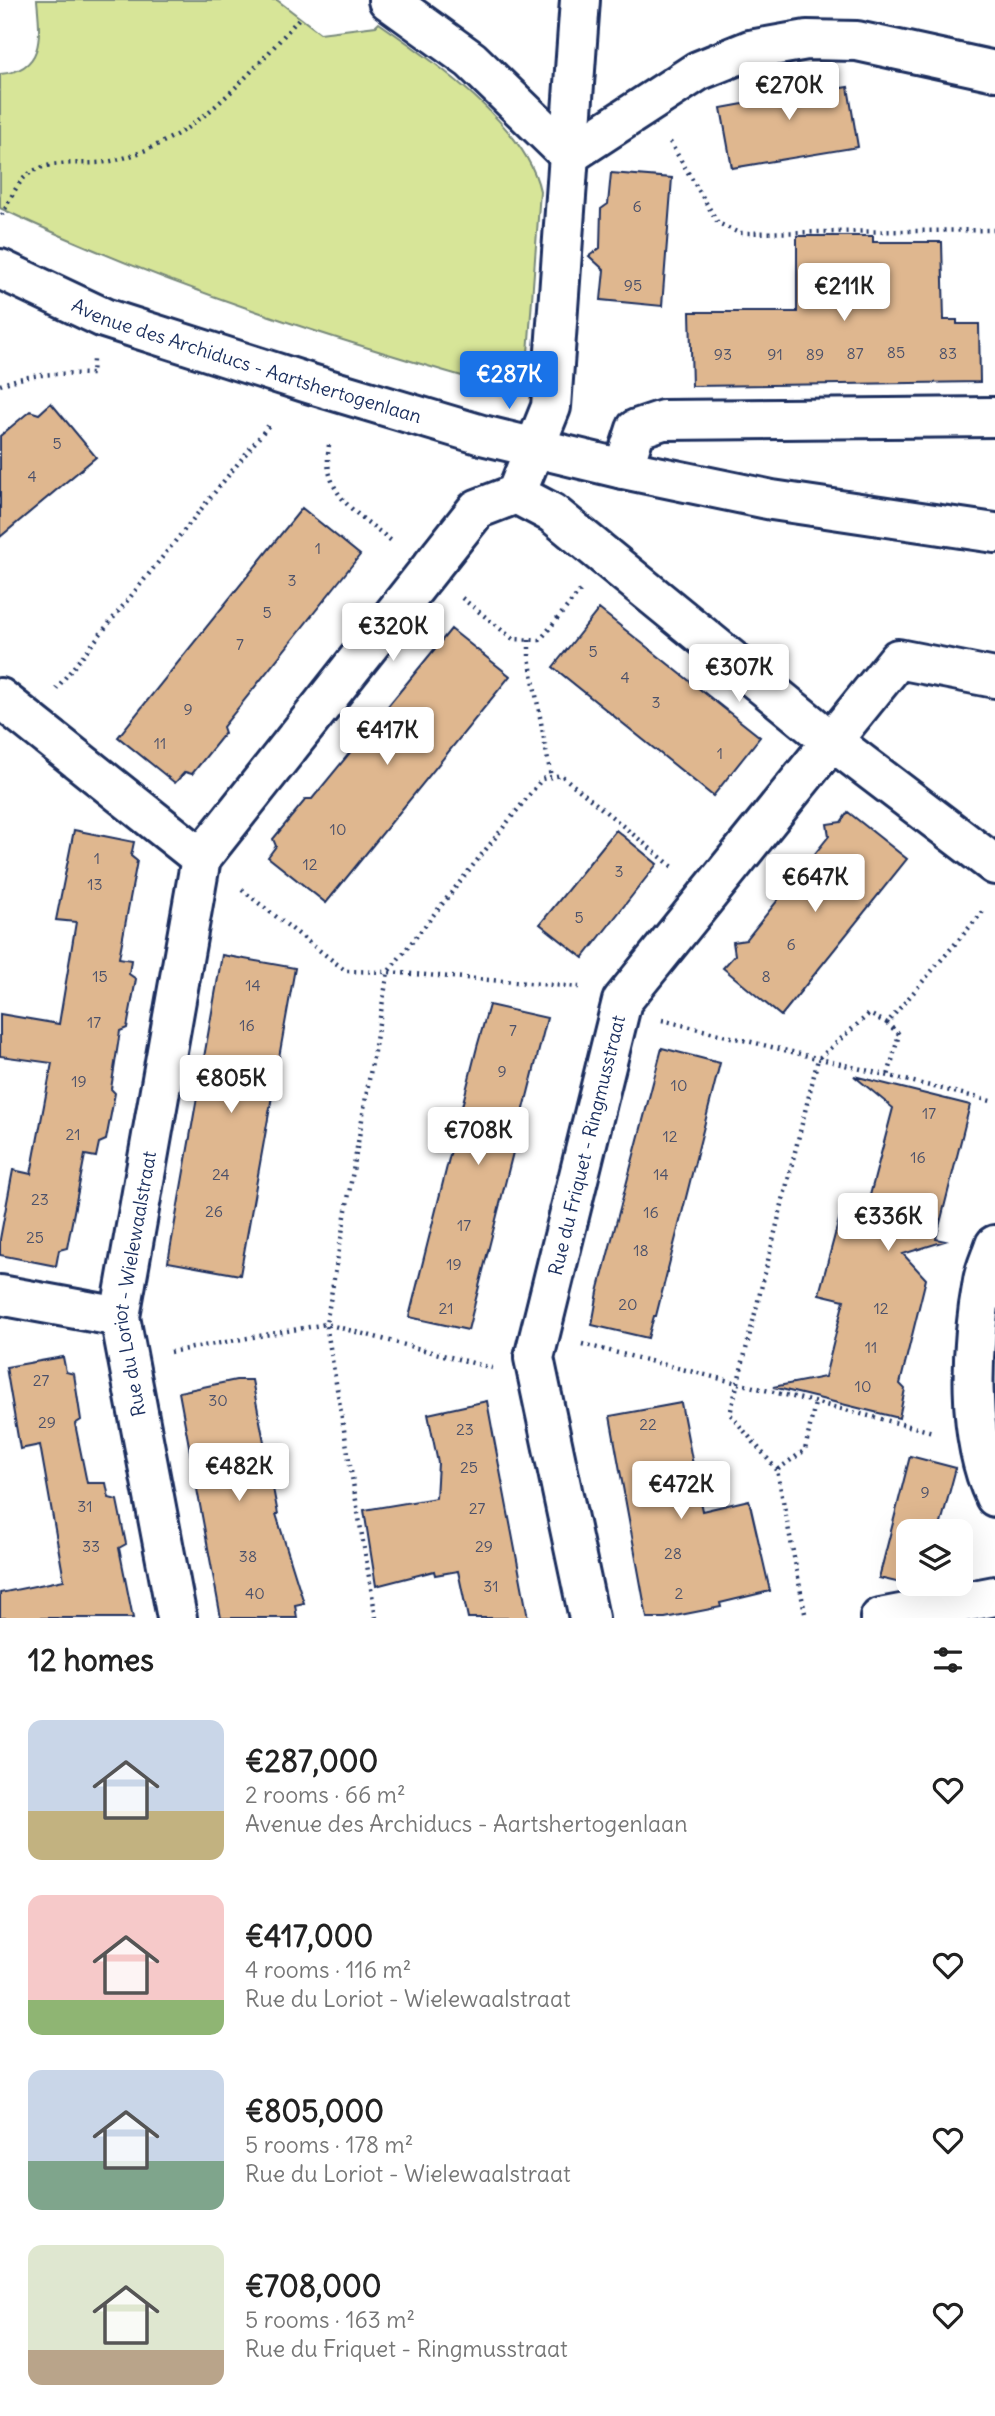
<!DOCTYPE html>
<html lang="en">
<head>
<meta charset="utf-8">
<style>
  :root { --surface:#fff; --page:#f6f6f6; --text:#222; --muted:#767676; --accent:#1a73e8 }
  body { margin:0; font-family:Delius,sans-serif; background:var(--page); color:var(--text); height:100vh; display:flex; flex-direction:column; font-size:26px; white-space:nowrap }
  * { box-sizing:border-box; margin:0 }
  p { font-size:23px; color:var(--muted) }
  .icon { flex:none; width:38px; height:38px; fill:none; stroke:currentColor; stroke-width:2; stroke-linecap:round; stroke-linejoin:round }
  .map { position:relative; height:1618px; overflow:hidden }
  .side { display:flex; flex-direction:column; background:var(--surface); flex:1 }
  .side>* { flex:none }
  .fabs { position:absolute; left:896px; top:1519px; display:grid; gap:14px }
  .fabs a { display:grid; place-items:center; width:77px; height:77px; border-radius:14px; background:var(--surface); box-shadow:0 7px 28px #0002; font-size:35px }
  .price { position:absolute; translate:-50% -60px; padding:0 16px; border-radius:7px; background:#fff; color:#222; font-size:23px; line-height:46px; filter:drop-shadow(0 2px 4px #0008) }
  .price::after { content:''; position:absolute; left:50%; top:42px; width:21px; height:16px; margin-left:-10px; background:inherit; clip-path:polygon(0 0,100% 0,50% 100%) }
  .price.selected { background:var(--accent); color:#fff }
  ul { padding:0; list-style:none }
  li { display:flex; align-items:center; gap:21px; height:175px; padding:0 28px }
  li span { display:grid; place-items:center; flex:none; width:196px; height:140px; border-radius:14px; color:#555 }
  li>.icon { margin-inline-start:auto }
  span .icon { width:84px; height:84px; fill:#fffc; stroke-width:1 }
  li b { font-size:30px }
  h2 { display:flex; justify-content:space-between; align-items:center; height:84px; padding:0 28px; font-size:30px }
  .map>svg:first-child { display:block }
</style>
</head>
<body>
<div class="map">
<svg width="995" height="1618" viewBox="0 0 995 1618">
  <rect width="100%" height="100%" fill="#fff"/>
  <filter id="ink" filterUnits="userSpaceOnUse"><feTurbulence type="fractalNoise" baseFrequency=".0143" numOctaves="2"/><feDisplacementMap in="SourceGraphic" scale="14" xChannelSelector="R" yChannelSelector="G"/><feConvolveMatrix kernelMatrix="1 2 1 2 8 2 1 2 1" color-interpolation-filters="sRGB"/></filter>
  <g filter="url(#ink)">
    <!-- green -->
    <path fill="#d7e598" stroke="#798a7b" stroke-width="2" d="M37 0H277L320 33 376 26 379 23C431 59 527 126 540 191L525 394C346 344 169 288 0 208V74C46 71 40 33 37 0Z"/>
    <!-- building -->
    <path fill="#dfb78f" stroke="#1b2f5e" stroke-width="2" d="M789 65 817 92 848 87 858 147 732 168 721 108 754 102 775 68Z
      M611 173 672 178 662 306 601 300 604 270 589 256 600 248 601 209 608 204Z
      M797 236H873V242H942L944 320H957V324H979L980 382 692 386 690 312H797Z
      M51 403 96 457 0 537V436L30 411 39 414Z
      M302 508 360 555 223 727 225 733 192 774 185 772 175 783 118 737Z
      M599 609 760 737 713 796 553 667Z
      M451 629 510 676 326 903 268 857 276 846 273 839 306 799H312Z
      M848 812 907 859 781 1016 723 968 735 955 733 942 746 940 829 836 827 824 841 822Z
      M74 830 134 842 131 856 137 861 119 958 131 960 129 974 136 979 127 1028 120 1031 111 1089 115 1093 106 1140 99 1143 96 1157 85 1155 67 1248 59 1250 56 1266 0 1255V1239L13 1170 31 1174 52 1063 0 1056V1014L59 1024 76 922 56 920Z
      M616 830 657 864 583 958 540 924Z
      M222 955 295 968 240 1275 168 1262Z
      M489 1005 547 1018 468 1330 409 1317 477 1047Z
      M662 1048 720 1063 656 1316H654L648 1338 592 1325 598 1292Z
      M854 1076 970 1105 936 1239 945 1241 903 1254 926 1279 900 1384 905 1389 899 1418 773 1387 825 1377 844 1300 819 1294 840 1216 863 1222 893 1108Z
      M63 1357 66 1372 74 1374 81 1420 75 1424 87 1483H106L109 1498 117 1500 126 1544 119 1548 133 1618H0V1593L64 1580 40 1445 20 1449 6 1367Z
      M236 1380H252L278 1514H276L304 1603 295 1605 297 1618H221L179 1392Z
      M487 1401 494 1439 528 1618H468L458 1571 435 1575 434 1571 376 1586 364 1510 436 1498 438 1463 428 1414Z
      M681 1403 702 1511 749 1500 770 1591 720 1603 721 1607 665 1618H647L610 1416Z
      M910 1456 956 1468 939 1531H908V1584H925L922 1588 879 1578Z"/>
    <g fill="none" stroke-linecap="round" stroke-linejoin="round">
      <defs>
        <g id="minor">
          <path d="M388 0 471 60 569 155 698 71 750 50 807 40 857 41 995 71"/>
          <path id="s1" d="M0 269 104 318 311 384 482 435 623 469 772 500 995 533"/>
          <path d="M623 469 636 429 663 420 995 417"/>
          <path d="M516 494 552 513 815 728 995 865"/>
          <path d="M0 698 201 858"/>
          <path d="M995 1245C991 1257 985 1269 983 1281 971 1347 966 1435 995 1497"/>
          <path d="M0 1295 120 1317"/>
          <path id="s2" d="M177 1618 120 1317 201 858 477 509 516 494 551 407 580 0"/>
          <path id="s3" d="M589 1618 534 1358 622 1001 898 659 995 678"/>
          <path d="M880 1618 995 1596"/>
        </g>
      </defs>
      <!-- minor casing -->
      <use href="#minor" stroke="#1b2f5e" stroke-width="44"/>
      <!-- path -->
      <path stroke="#1b2f5e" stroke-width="4.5" stroke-dasharray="2 5" stroke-linecap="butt" d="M670 142 718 223 739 233 995 230
        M2 215C8 204 15 187 24 178 46 157 80 166 106 162 132 158 159 145 181 132 223 106 268 54 301 16
        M0 385C31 373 60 373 92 374L93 360
        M329 445C321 496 359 514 394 543
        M462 598 513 639 540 640 580 591
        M529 640V657L551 777
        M56 689 269 425
        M242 890 346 971 388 972 579 987
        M662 1020 995 1102
        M887 1023 899 1034 888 1076
        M582 1344 933 1432
        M170 1352 326 1324 492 1368
        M777 1470 730 1414 818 1059 869 1014 887 1023 986 908
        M805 1613 777 1470 805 1450 815 1403
        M376 1618 326 1324 388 972 542 779 561 775 674 868"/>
      <!-- minor -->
      <use href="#minor" stroke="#fff" stroke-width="38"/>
    </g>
  </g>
  <g text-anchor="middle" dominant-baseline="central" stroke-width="5" stroke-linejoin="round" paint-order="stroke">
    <!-- number labels -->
    <g font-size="16" fill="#4c516a">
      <text x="637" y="206">6</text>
      <text x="633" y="285">95</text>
      <text x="896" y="352">85</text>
      <text x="855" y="353">87</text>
      <text x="948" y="353">83</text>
      <text x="723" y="354">93</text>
      <text x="775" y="354">91</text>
      <text x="815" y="354">89</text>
      <text x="57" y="443">5</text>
      <text x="32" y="476">4</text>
      <text x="318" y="548">1</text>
      <text x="292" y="580">3</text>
      <text x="267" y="612">5</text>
      <text x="240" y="644">7</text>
      <text x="593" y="651">5</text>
      <text x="625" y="677">4</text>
      <text x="656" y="702">3</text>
      <text x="188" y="709">9</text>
      <text x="160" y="743">11</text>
      <text x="720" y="753">1</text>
      <text x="338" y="829">10</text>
      <text x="97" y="858">1</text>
      <text x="310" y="864">12</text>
      <text x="619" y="871">3</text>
      <text x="95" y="884">13</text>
      <text x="579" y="917">5</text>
      <text x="791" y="944">6</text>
      <text x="100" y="976">15</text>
      <text x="766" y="976">8</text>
      <text x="253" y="985">14</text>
      <text x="94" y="1022">17</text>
      <text x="247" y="1025">16</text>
      <text x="513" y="1030">7</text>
      <text x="502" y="1071">9</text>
      <text x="79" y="1081">19</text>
      <text x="679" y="1085">10</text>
      <text x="929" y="1113">17</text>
      <text x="73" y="1134">21</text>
      <text x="670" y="1136">12</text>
      <text x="918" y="1157">16</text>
      <text x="221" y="1174">24</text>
      <text x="661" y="1174">14</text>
      <text x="40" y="1199">23</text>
      <text x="214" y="1211">26</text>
      <text x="651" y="1212">16</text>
      <text x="464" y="1225">17</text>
      <text x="35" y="1237">25</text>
      <text x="641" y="1250">18</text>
      <text x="454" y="1264">19</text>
      <text x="628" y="1304">20</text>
      <text x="446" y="1308">21</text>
      <text x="881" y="1308">12</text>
      <text x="871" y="1347">11</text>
      <text x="41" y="1380">27</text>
      <text x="863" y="1386">10</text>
      <text x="218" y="1400">30</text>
      <text x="47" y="1422">29</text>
      <text x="648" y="1424">22</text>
      <text x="465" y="1429">23</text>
      <text x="469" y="1467">25</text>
      <text x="925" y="1492">9</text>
      <text x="85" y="1506">31</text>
      <text x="477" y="1508">27</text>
      <text x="91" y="1546">33</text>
      <text x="484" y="1546">29</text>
      <text x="673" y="1553">28</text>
      <text x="248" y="1556">38</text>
      <text x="491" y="1586">31</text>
      <text x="255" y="1593">40</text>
      <text x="679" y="1593">2</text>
    </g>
    <!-- street labels -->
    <g font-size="19" fill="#1b2f5e" stroke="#fff">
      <text stroke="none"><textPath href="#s1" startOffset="264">Avenue des Archiducs - Aartshertogenlaan</textPath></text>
      <text stroke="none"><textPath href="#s3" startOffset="485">Rue du Friquet - Ringmusstraat</textPath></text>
      <text stroke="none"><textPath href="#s2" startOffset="340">Rue du Loriot - Wielewaalstraat</textPath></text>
    </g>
  </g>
</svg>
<div class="fabs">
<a><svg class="icon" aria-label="layers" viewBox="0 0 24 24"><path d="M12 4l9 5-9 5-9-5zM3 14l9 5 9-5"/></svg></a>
</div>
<b class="price" style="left:789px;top:122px">€270K</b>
<b class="price" style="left:844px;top:323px">€211K</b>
<b class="price selected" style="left:509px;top:411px">€287K</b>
<b class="price" style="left:393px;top:663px">€320K</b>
<b class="price" style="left:739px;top:704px">€307K</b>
<b class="price" style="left:387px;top:767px">€417K</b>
<b class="price" style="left:815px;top:914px">€647K</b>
<b class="price" style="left:231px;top:1115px">€805K</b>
<b class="price" style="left:478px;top:1167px">€708K</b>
<b class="price" style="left:888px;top:1253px">€336K</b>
<b class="price" style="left:239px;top:1503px">€482K</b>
<b class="price" style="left:681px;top:1521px">€472K</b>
</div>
<section class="side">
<h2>12 homes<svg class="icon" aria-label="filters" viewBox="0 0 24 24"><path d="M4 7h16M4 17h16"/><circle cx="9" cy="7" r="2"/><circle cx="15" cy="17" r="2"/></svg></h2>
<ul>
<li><span style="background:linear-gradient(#c9d6e8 65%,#c2b280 0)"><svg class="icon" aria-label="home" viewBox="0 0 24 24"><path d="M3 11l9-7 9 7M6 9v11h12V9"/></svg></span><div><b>€287,000</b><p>2 rooms · 66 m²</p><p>Avenue des Archiducs - Aartshertogenlaan</p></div><svg class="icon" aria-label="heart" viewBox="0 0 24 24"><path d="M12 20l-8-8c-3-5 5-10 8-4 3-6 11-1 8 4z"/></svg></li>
<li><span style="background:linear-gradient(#f6c9c9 75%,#8fb573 0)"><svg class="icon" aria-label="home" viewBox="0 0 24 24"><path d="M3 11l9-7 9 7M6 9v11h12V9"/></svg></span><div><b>€417,000</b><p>4 rooms · 116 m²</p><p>Rue du Loriot - Wielewaalstraat</p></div><svg class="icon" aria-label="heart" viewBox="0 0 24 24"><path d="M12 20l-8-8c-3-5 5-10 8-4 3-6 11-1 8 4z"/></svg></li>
<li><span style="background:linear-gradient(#c9d6e8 65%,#7fa58c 0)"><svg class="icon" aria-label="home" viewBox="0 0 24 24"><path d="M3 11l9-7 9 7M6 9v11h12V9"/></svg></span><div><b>€805,000</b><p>5 rooms · 178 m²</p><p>Rue du Loriot - Wielewaalstraat</p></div><svg class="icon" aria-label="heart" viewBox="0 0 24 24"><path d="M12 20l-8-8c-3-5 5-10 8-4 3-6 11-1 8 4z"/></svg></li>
<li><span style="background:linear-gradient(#dfe7d0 75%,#b9a48a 0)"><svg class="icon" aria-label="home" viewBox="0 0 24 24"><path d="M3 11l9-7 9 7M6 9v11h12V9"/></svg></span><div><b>€708,000</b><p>5 rooms · 163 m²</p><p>Rue du Friquet - Ringmusstraat</p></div><svg class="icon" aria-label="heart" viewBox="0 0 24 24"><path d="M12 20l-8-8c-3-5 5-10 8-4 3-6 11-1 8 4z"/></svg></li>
</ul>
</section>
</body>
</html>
